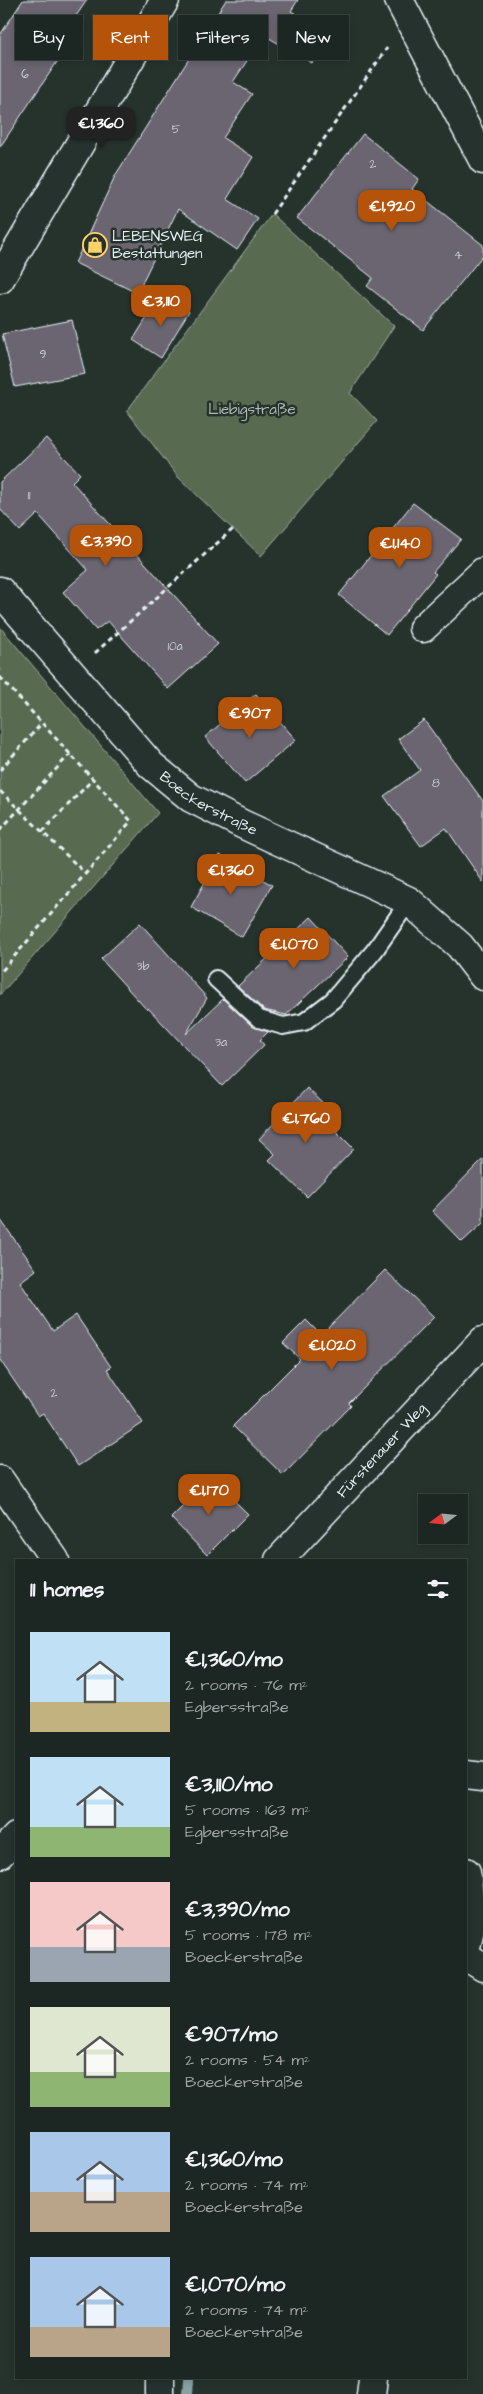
<!DOCTYPE html>
<html lang="en">
<head>
<meta charset="utf-8">
<style>
  :root { --surface:#1c2622; --page:#29322f; --text:#f1f3f6; --muted:#a0a5a5; --line:#3a4340; --accent:#b45309 }
  body { margin:0; font-family:"Architects Daughter",sans-serif; background:var(--page); color:var(--text); height:100vh; display:flex; flex-direction:column; font-size:19px; white-space:nowrap }
  * { box-sizing:border-box; margin:0 }
  p { font-size:16px; color:var(--muted) }
  .icon { flex:none; width:28px; height:28px; fill:none; stroke:currentColor; stroke-width:2; stroke-linecap:round; stroke-linejoin:round }
  .map { position:relative; flex:1; overflow:hidden }
  .panel { position:absolute; left:15px; top:1559px; width:452px; height:820px; display:flex; flex-direction:column; background:var(--surface); border-radius:0px; box-shadow:0 2px 8px #0003,0 0 0 1px var(--line) }
  .panel>* { flex:none }
  .top-card { position:absolute; left:15px; top:15px; width:454px; height:45px; display:flex; gap:10px }
  .needle { width:32px; rotate:254deg }
  .tools { position:absolute; left:418px; top:1494px; display:grid; gap:10px }
  .tools a { display:grid; place-items:center; width:50px; height:50px; border-radius:0px; background:var(--surface); box-shadow:0 2px 8px #0003,0 0 0 1px var(--line); font-size:25px }
  .price { position:absolute; translate:-50% -42px; padding:0 11px; border-radius:10px; background:var(--accent); color:#fff; font-size:16px; line-height:32px; filter:drop-shadow(0 1px 2px #0008) }
  .price::after { content:''; position:absolute; left:50%; top:30px; width:15px; height:11px; margin-left:-8px; background:inherit; clip-path:polygon(0 0,100% 0,50% 100%) }
  .price.active { background:#222; color:#fff }
  ul { padding:0; list-style:none }
  li { display:flex; align-items:center; gap:15px; height:125px; padding:0 15px }
  li span { display:grid; place-items:center; flex:none; width:140px; height:100px; border-radius:0px; color:#555 }
  li>.icon { margin-inline-start:auto }
  span .icon { width:60px; height:60px; fill:#fffc; stroke-width:1 }
  li b { font-size:21px }
  h2 { display:flex; justify-content:space-between; align-items:center; height:60px; padding:0 15px; font-size:21px }
  .tag { padding:0 18px; border-radius:0px; background:var(--surface); box-shadow:0 2px 8px #0003,0 0 0 1px var(--line); font-size:18px; line-height:45px }
  .tag.active { background:var(--accent); color:#fff }
  .map>svg:first-child { display:block }
</style>
</head>
<body>
<div class="map">
<svg width="483" height="2394" viewBox="0 0 483 2394">
  <rect width="100%" height="100%" fill="#26332d"/>
  <filter id="ink" filterUnits="userSpaceOnUse"><feTurbulence type="fractalNoise" baseFrequency=".02" numOctaves="2"/><feDisplacementMap in="SourceGraphic" scale="10" xChannelSelector="R" yChannelSelector="G"/><feConvolveMatrix kernelMatrix="1 2 1 2 8 2 1 2 1" color-interpolation-filters="sRGB"/></filter>
  <g filter="url(#ink)">
    <!-- green -->
    <path fill="#586b4f" stroke="#a0aea4" d="M272 214 394 326 350 393 377 421 261 556 178 477 127 411Z
      M0 627 158 813 0 995Z"/>
    <g fill="none" stroke-linecap="round" stroke-linejoin="round">
      <!-- stream -->
      <path stroke="#88a1a5" stroke-width="10" d="M188 2394 189 2378"/>
    </g>
    <!-- building -->
    <path fill="#6b6570" stroke="#e8f1f8" d="M23 0H87L50 54 59 59 0 147V35Z
      M226 0H298L291 11 329 34 312 63 264 35 233 82 252 94 223 138 253 157 227 199 258 219 237 250 178 209 137 293 75 263 115 176Z
      M363 134 419 179 412 189 483 245V255L423 330 367 286 373 278 297 218Z
      M171 300 189 311 161 358 133 340 156 303Z
      M72 320 85 374 15 387 2 334Z
      M46 438 80 474 72 482 218 644 168 689 108 621 96 630 63 592 88 570 38 514 20 531 0 509V482Z
      M413 503 461 539 433 572 436 574 387 635 339 595Z
      M256 694 296 740 245 783 205 737Z
      M424 720 483 801V882L446 828 421 846 384 796 420 770 398 739Z
      M220 855 272 885 242 937 191 907Z
      M311 917 348 957 286 1015 264 1010 238 986Z
      M140 923 207 998 186 1034 223 999 252 1026 268 1032 260 1040 264 1045 222 1086 148 1008 147 1010 101 959Z
      M307 1088 327 1107 320 1115 354 1149 307 1197 269 1160 275 1154 259 1139Z
      M483 1159V1223L462 1242 432 1211Z
      M0 1219 36 1270 20 1282 53 1331 76 1315 111 1367 107 1369 143 1423 78 1466 43 1413 38 1416 0 1360Z
      M385 1270 434 1317 349 1403 351 1406 283 1475 233 1426 300 1359 283 1343 306 1320 321 1335Z
      M211 1478 248 1514 207 1555 171 1518Z"/>
    <g fill="none" stroke-linecap="round" stroke-linejoin="round">
      <defs>
        <path id="service" d="M216 979 259 1019 283 1026 304 1022 333 1000 375 950 409 901"/>
        <g id="minor">
          <path d="M399 0 483 160"/>
          <path d="M0 279 165 0"/>
          <path id="s1" d="M0 591 151 765 191 798 242 824 409 901 460 946 483 976"/>
          <path d="M423 628 483 572"/>
          <path d="M0 1480 55 1560"/>
          <path id="s2" d="M279 1560 483 1341"/>
          <path d="M466 1775 483 1777"/>
          <path d="M0 1854 16 1837"/>
          <path d="M466 1872 472 1920 466 1947"/>
          <path d="M466 1956 483 1967"/>
          <path d="M160 2394V2378"/>
          <path d="M371 2394 373 2378"/>
        </g>
      </defs>
      <!-- service casing -->
      <use href="#service" stroke="#e8f1f8" stroke-width="20"/>
      <!-- minor casing -->
      <use href="#minor" stroke="#e8f1f8" stroke-width="31"/>
      <!-- path -->
      <path stroke="#e8f1f8" stroke-width="3" stroke-dasharray="5 4" stroke-linecap="butt" d="M272 214 387 48
        M95 653 233 529
        M0 677 131 821 0 973
        M0 770 42 723
        M0 791 86 874
        M0 830 70 754
        M42 832 93 779"/>
      <!-- service -->
      <use href="#service" stroke="#26332d" stroke-width="16"/>
      <!-- minor -->
      <use href="#minor" stroke="#26332d" stroke-width="28"/>
    </g>
  </g>
  <!-- icons -->
  <defs>
    <symbol id="shop-ring" viewBox="-11 -11 22 22"><circle r="9.5" fill="#26332d" stroke="#ffd166" stroke-width="1.5"/><path d="M-5-2.5h2.3a2.7 3.5 0 0 1 5.4 0H5L5.5 6h-11ZM-1.5-2.5h3a1.5 2.3 0 0 0-3 0Z" fill="#ffd166"/></symbol>
  </defs>
  <g fill-rule="evenodd">
    <use href="#shop-ring" x="81" y="231" width="28" height="28"/>
  </g>
  <g text-anchor="middle" dominant-baseline="central" stroke-width="5" stroke-linejoin="round" paint-order="stroke">
    <!-- number labels -->
    <g font-size="12" fill="#c9ced6">
      <text x="25" y="74">6</text>
      <text x="176" y="129">5</text>
      <text x="373" y="164">2</text>
      <text x="458" y="255">4</text>
      <text x="43" y="354">9</text>
      <text x="29" y="495">11</text>
      <text x="175" y="646">10a</text>
      <text x="436" y="783">8</text>
      <text x="143" y="966">3b</text>
      <text x="221" y="1042">3a</text>
      <text x="54" y="1393">2</text>
    </g>
    <!-- poi labels -->
    <g font-size="15" fill="#e8f1f8" stroke="#26332d" text-anchor="start">
      <text x="112" y="236">LEBENSWEG<tspan x="112" dy="17">Bestattungen</tspan></text>
    </g>
    <!-- park labels -->
    <g font-size="15" fill="#aebbb4" stroke="#26332d">
      <text x="252" y="409">Liebigstraße</text>
    </g>
    <!-- street labels -->
    <g font-size="15" fill="#e8f1f8" stroke="#26332d">
      <text stroke="none"><textPath href="#s1" startOffset="300">Boeckerstraße</textPath></text>
      <text stroke="none"><textPath href="#s2" startOffset="150">Fürstenauer Weg</textPath></text>
    </g>
  </g>
</svg>
<div class="tools">
<a><svg class="needle" viewBox="-14 -14 28 28"><path d="M0-13l5 13h-10z" fill="#e53935"/><path d="M0 13l5-13h-10z" fill="#a0a5a5"/></svg></a>
</div>
<b class="price active" style="left:101px;top:149px">€1,360</b>
<b class="price" style="left:392px;top:232px">€1,920</b>
<b class="price" style="left:161px;top:327px">€3,110</b>
<b class="price" style="left:106px;top:567px">€3,390</b>
<b class="price" style="left:400px;top:569px">€1,140</b>
<b class="price" style="left:250px;top:739px">€907</b>
<b class="price" style="left:231px;top:896px">€1,360</b>
<b class="price" style="left:294px;top:970px">€1,070</b>
<b class="price" style="left:306px;top:1144px">€1,760</b>
<b class="price" style="left:332px;top:1371px">€1,020</b>
<b class="price" style="left:209px;top:1516px">€1,170</b>
<div class="top-card">
<a class="tag">Buy</a>
<a class="tag active">Rent</a>
<a class="tag">Filters</a>
<a class="tag">New</a>
</div>
<section class="panel">
<h2>11 homes<svg class="icon" aria-label="filters" viewBox="0 0 24 24"><path d="M4 7h16M4 17h16"/><circle cx="9" cy="7" r="2"/><circle cx="15" cy="17" r="2"/></svg></h2>
<ul>
<li><span style="background:linear-gradient(#bfe0f5 70%,#c2b280 0)"><svg class="icon" aria-label="home" viewBox="0 0 24 24"><path d="M3 11l9-7 9 7M6 9v11h12V9"/></svg></span><div><b>€1,360/mo</b><p>2 rooms · 76 m²</p><p>Egbersstraße</p></div></li>
<li><span style="background:linear-gradient(#bfe0f5 70%,#8fb573 0)"><svg class="icon" aria-label="home" viewBox="0 0 24 24"><path d="M3 11l9-7 9 7M6 9v11h12V9"/></svg></span><div><b>€3,110/mo</b><p>5 rooms · 163 m²</p><p>Egbersstraße</p></div></li>
<li><span style="background:linear-gradient(#f6c9c9 65%,#9aa5b1 0)"><svg class="icon" aria-label="home" viewBox="0 0 24 24"><path d="M3 11l9-7 9 7M6 9v11h12V9"/></svg></span><div><b>€3,390/mo</b><p>5 rooms · 178 m²</p><p>Boeckerstraße</p></div></li>
<li><span style="background:linear-gradient(#dfe7d0 65%,#8fb573 0)"><svg class="icon" aria-label="home" viewBox="0 0 24 24"><path d="M3 11l9-7 9 7M6 9v11h12V9"/></svg></span><div><b>€907/mo</b><p>2 rooms · 54 m²</p><p>Boeckerstraße</p></div></li>
<li><span style="background:linear-gradient(#a9c7e8 60%,#b9a48a 0)"><svg class="icon" aria-label="home" viewBox="0 0 24 24"><path d="M3 11l9-7 9 7M6 9v11h12V9"/></svg></span><div><b>€1,360/mo</b><p>2 rooms · 74 m²</p><p>Boeckerstraße</p></div></li>
<li><span style="background:linear-gradient(#a9c7e8 70%,#b9a48a 0)"><svg class="icon" aria-label="home" viewBox="0 0 24 24"><path d="M3 11l9-7 9 7M6 9v11h12V9"/></svg></span><div><b>€1,070/mo</b><p>2 rooms · 74 m²</p><p>Boeckerstraße</p></div></li>
</ul>
</section>
</div>
</body>
</html>
